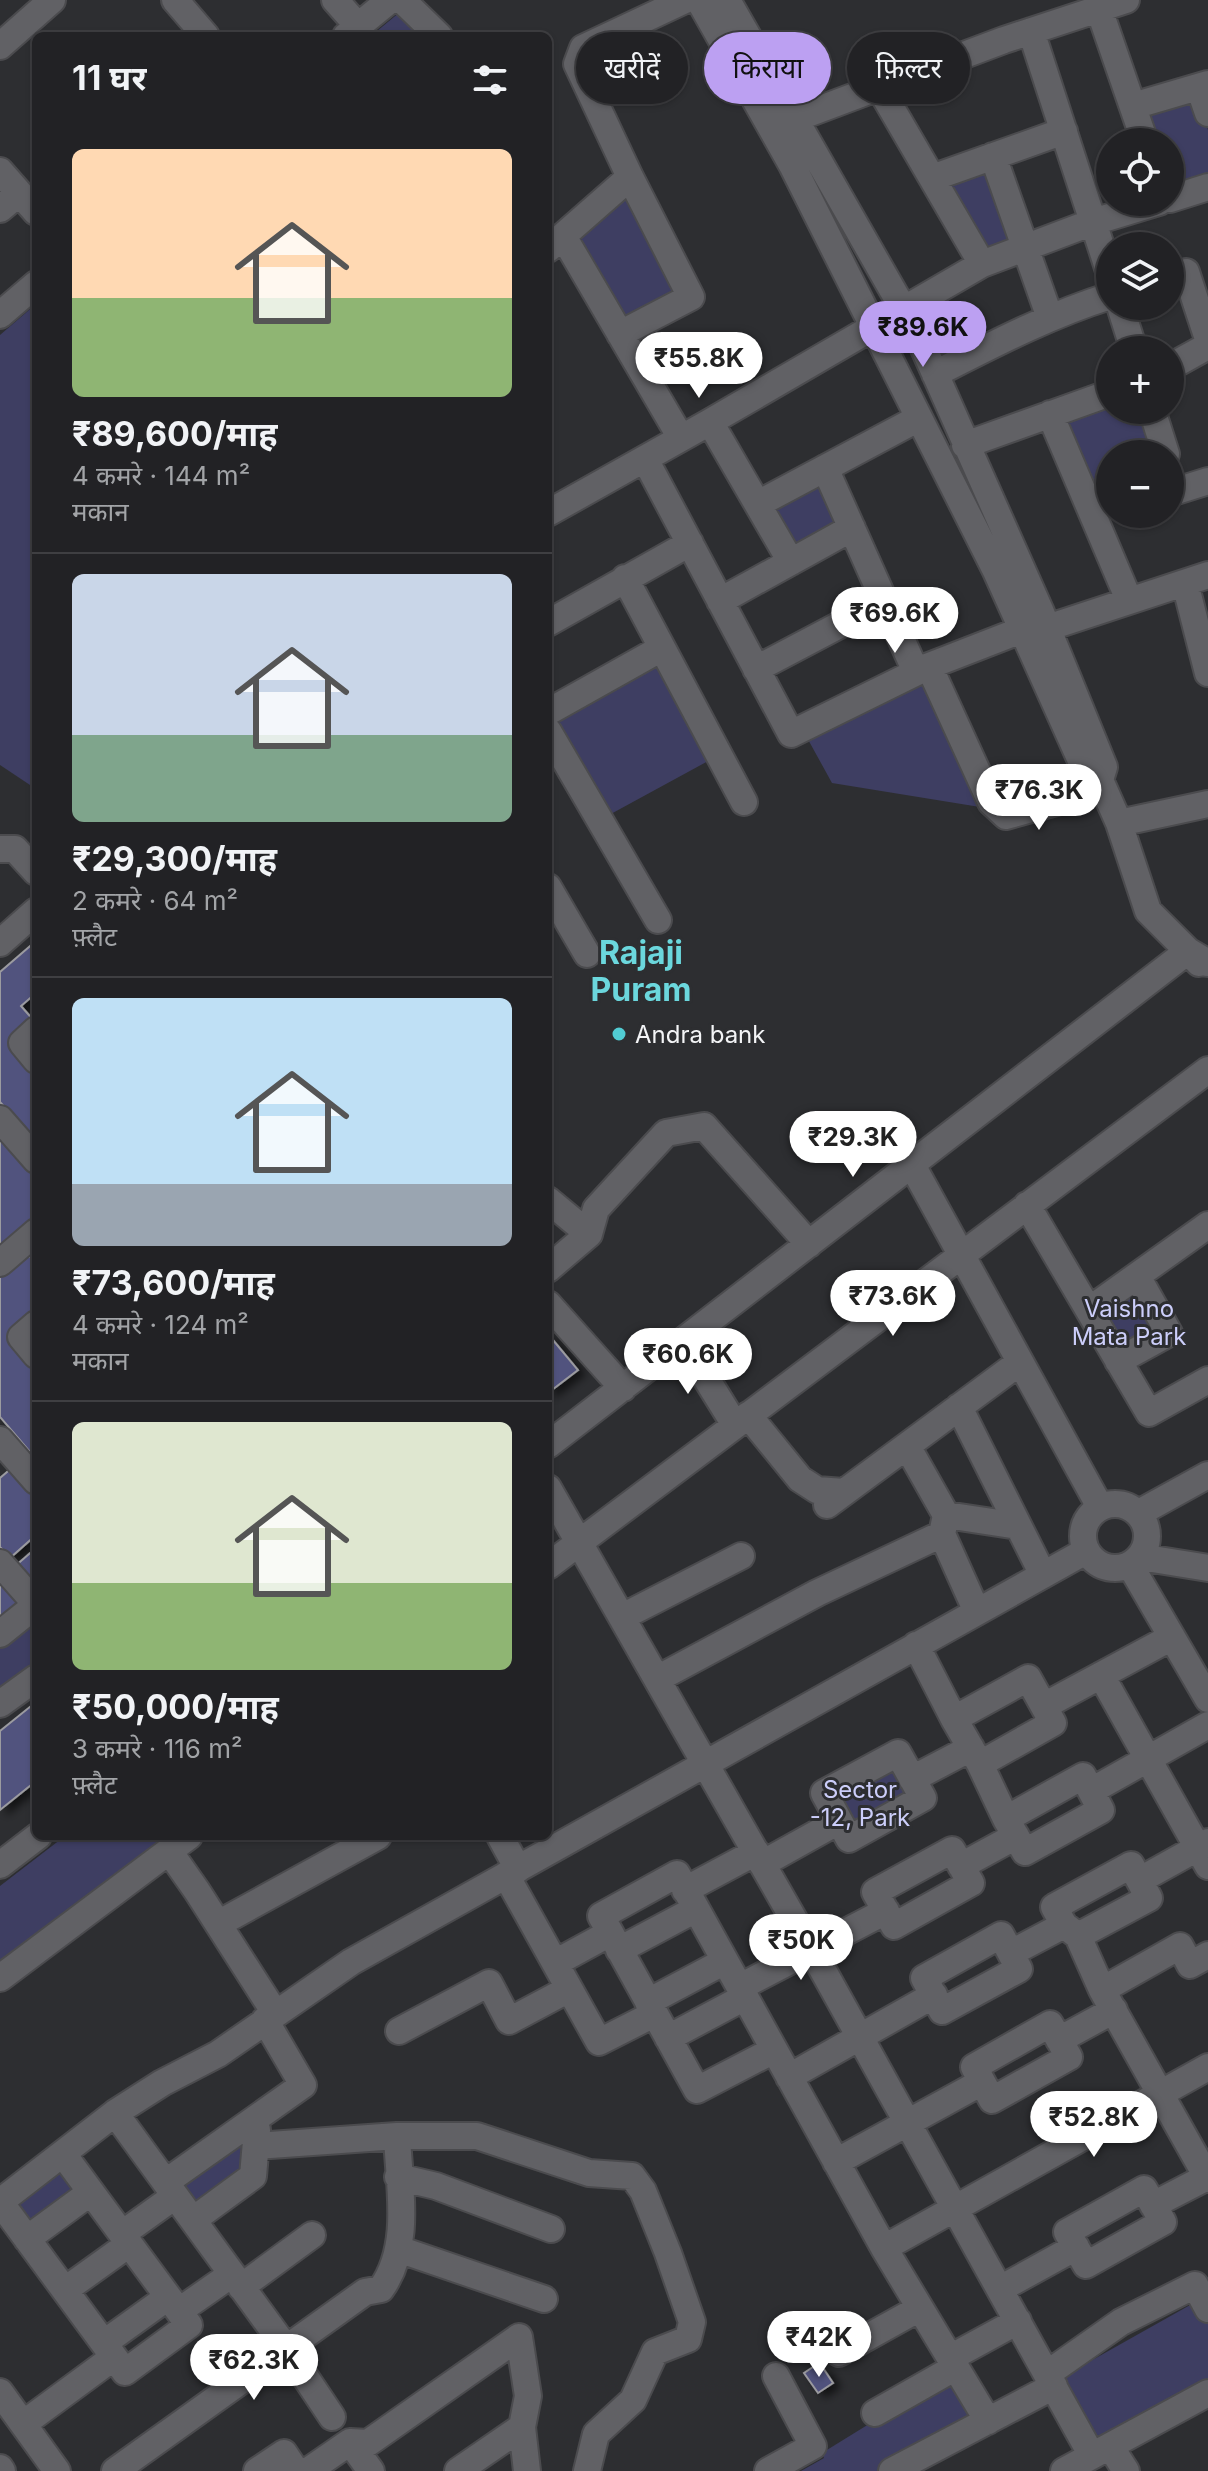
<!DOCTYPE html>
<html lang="hi">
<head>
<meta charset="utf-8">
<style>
  :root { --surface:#222225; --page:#2e2f32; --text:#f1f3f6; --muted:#a2a4a7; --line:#3f3f42; --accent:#bca0f2 }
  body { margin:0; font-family:Inter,"Noto Sans Devanagari",sans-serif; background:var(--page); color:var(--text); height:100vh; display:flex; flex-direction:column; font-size:30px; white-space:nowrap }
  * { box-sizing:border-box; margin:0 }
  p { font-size:26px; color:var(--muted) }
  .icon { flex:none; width:44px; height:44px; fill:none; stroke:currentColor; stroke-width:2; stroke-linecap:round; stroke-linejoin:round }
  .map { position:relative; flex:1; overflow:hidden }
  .drawer { position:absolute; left:32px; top:32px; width:520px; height:1808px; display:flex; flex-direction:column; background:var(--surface); border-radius:12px; box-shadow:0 2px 6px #0004,0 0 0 2px var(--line) }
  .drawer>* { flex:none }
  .top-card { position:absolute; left:576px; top:32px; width:512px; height:72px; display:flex; gap:16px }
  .buttons { position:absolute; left:1096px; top:128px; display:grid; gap:16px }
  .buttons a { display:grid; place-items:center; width:88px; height:88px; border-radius:50%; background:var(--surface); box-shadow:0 2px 6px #0004,0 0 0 2px var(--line); font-size:40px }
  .price { position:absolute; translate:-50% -68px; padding:0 18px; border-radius:28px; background:#fff; color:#222; font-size:26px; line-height:52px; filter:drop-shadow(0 2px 4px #0008) }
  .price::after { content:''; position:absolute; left:50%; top:48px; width:24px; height:18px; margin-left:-12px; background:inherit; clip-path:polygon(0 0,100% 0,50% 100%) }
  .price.on { background:var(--accent); color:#111 }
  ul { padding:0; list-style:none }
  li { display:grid; align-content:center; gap:16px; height:424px; padding:0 40px }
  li+li { border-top:2px solid var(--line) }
  li span { display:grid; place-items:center; height:248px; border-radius:12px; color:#555 }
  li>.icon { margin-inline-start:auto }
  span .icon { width:144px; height:144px; fill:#fffc; stroke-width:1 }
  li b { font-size:34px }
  h2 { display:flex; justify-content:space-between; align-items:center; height:96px; padding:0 40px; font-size:34px }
  .chip { padding:0 28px; border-radius:36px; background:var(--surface); box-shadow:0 2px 6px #0004,0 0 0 2px var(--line); font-size:28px; line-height:72px }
  .chip.on { background:var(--accent); color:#111 }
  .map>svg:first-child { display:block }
</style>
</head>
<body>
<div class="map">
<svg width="1208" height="2471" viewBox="0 0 1208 2471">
  <defs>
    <filter id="shadow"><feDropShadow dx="7" dy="4" stdDeviation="4" flood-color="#0009"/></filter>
  </defs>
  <rect width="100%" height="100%" fill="#2d2e31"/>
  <!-- green -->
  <path fill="#3e3e62" d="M400 12 422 36H371Z
    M1196 94 1208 130V181L1170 191V142H1152L1140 112Z
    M988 158 1015 245 985 255 940 181Z
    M628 192 679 291 623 320 580 237Z
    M36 304V789L0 765V335Z
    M1110 406V410H1140L1153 454H1110V502L1100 505 1065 424Z
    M820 479 843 526 793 553 770 506Z
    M657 663 710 760 609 815 556 718Z
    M926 678 986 808 832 783 805 734Z
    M1137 1280 1165 1331 1119 1358 1092 1311Z
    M36 1619V1668L0 1695V1645Z
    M897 1754 920 1797 849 1837 826 1794Z
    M65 1836H168L0 1963V1886Z
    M257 2120 251 2176 193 2218 168 2183Z
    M63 2157 88 2192 28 2237 3 2203Z
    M1199 2300 1208 2316V2388L1094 2451 1055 2381Z
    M955 2371 984 2420 886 2471H801L824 2458 822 2453Z"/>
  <!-- building -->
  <path fill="#51527e" stroke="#9b9ba0" stroke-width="2" filter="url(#shadow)" d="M36 941V993L21 1006 36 1023 11 1046 36 1074V1143L0 1102V972Z
    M0 1133 36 1175V1221L0 1252Z
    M26 1252 36 1263V1459L0 1417V1275Z
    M548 1334 578 1370 548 1393Z
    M14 1466 36 1491V1535L10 1558 0 1547V1478Z
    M36 1548V1570L25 1580 14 1567Z
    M0 1574 26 1605 0 1626Z
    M36 1702V1781L0 1810V1731Z
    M813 2367 819 2371 823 2368 833 2383 818 2393 804 2373Z"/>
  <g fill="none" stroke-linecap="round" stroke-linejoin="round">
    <defs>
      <path id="minor" d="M175 0 206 36
        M335 0 358 26
        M402 0 439 36
        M699 0 792 165 996 571 1087 774 1100 780
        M727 0 917 333 1040 610 1104 767 1100 780 1119 823 1148 911 1188 951 1208 963
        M1099 9 1145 142
        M1031 31 1110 274
        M346 36 390 0
        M0 46 52 0
        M879 87 982 264
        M1199 87 1208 113
        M1133 106 1208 84
        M778 125 1004 40 1126 0
        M993 156 1050 318
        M0 171 36 212
        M932 178 1064 131
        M1170 199 1208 187
        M0 209 19 193
        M563 236 681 438
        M548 249 630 177
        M1186 272 1208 339
        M1120 306 1134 350
        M0 315 36 284
        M620 334 691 297 630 177 577 64 583 48 685 0
        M1170 367 1208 346
        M935 374C992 345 1049 315 1110 296
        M1152 410 1166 454
        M1050 414 1129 600
        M710 422 791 562
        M965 445 1110 393
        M645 459 791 734 929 666 1024 629 1047 628 1208 575
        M825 468 916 672
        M1170 493 1208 481
        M758 504 919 418
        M548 513 710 422 982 264 1093 222 1159 202
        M625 578 744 802
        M1185 583 1208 673
        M720 601 852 528
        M548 623 690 543
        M929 666 991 802 1006 816 1103 789
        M756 669 885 601
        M548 712 662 648
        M548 731 658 920
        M1119 823 1208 804
        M0 849H15L36 872
        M548 887 587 954
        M0 943 36 911
        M36 1030 22 1043 36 1060
        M0 1119 36 1160
        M912 1165 1100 1507
        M548 1200 589 1234 548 1269
        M1027 1205 1149 1413 1208 1380
        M589 1234 596 1209 666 1133 704 1126 809 1244
        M0 1263 36 1232
        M548 1304 623 1388
        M1089 1310 1208 1225
        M36 1324 21 1337 36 1355
        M683 1341 735 1425
        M1118 1361 1169 1333 1137 1276
        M959 1407 1043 1575
        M748 1415 800 1479 817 1490 844 1492
        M0 1440 36 1481
        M548 1445 1188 951 1199 963
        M907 1446 946 1515 942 1534 977 1612
        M548 1488 825 1974 1092 2456
        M1083 1536a32 32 0 1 1 64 0a32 32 0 1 1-64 0Z
        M827 1505 1020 1362
        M1139 1513 1208 1475
        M946 1515 1018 1526
        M1140 1557 1208 1568
        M0 1563 36 1604
        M1130 1565 1208 1699
        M548 1566 1208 1070
        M622 1617 741 1556
        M0 1634 36 1605
        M916 1645 954 1719
        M1101 1675 1208 1866
        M1028 1678 1053 1723 980 1764 954 1719Z
        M657 1679 817 1593 942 1534
        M0 1704 36 1678
        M1044 1706 1172 1637
        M898 1753 923 1798 849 1839 824 1793Z
        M980 1764 1006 1819
        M1083 1776 1101 1810 1025 1852 1006 1819Z
        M912 1779 971 1748
        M1091 1791 1208 1725
        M500 1836 518 1869
        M952 1850 971 1883 894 1926 875 1892Z
        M169 1851 197 1891 275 2013
        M762 1864 839 1821
        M0 1865 38 1836
        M1131 1865 1149 1898 1078 1936 1064 1925 1054 1907Z
        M961 1866 1016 1836
        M506 1875 599 2042 654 2014
        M1140 1880 1208 1842
        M685 1890 756 1852
        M218 1924 378 1836
        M1001 1935 1019 1969 942 2011 924 1978Z
        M1078 1936 1102 1990
        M619 1950 696 1909
        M1011 1953 1064 1925
        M1208 1955 1190 1965 1180 1946 1102 1990 1208 2179
        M555 1963 610 1933
        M0 1978 189 1836
        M740 1987 886 1911
        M648 2002 725 1961
        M1050 2024 1069 2057 992 2100 974 2067Z
        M399 2031 489 1983 509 2021 569 1989
        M668 2038 745 1997
        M1059 2040 1114 2010
        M774 2050 697 2090 601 1916 677 1874 884 2248 988 2421
        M789 2077 934 1995
        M115 2113 286 2348 332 2417
        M256 2146 397 2136H477L589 2173 632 2176 643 2191 668 2253 692 2322 688 2339 655 2352 633 2400 596 2434 587 2471
        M836 2162 982 2082
        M398 2177 436 2186 551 2229
        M166 2182 303 2085 265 2020
        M1144 2189 1163 2222 1086 2265 1067 2232Z
        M0 2202 115 2113 162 2083 218 2054 351 1962 1086 1551
        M0 2202 125 2372 189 2325 63 2154
        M1153 2205 1207 2177
        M193 2220 253 2176 257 2130
        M122 2234 175 2196
        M27 2239 91 2192
        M884 2248 1208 2067
        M398 2249 544 2299
        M241 2287 312 2235
        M1000 2289 1076 2247
        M65 2290 129 2244
        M179 2311 232 2274
        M104 2343 168 2297
        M839 2353 920 2308
        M950 2358 1018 2321
        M1047 2374 1121 2322 1195 2285 1208 2309
        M0 2392 57 2471
        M875 2413 956 2367
        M23 2424 114 2357
        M350 2442 371 2471
        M1110 2446 1126 2471
        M0 2468 2 2471
        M115 2471 365 2292 381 2289C412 2246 399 2186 397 2136
        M257 2471 284 2453 296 2471
        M308 2471 350 2442 368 2443 519 2337 528 2396 522 2427 527 2471
        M458 2471 522 2427
        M768 2471 813 2446 776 2376
        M892 2471 1054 2386
        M1064 2471 1208 2393"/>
    </defs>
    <!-- minor casing -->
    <use href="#minor" stroke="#4b4b4e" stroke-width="30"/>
    <!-- minor -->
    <use href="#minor" stroke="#616165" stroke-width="26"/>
  </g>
  <!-- markers -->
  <circle fill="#51ccd3" stroke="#2d2e31" stroke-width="3" cx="619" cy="1034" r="8"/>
  <g text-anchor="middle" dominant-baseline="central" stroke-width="6" stroke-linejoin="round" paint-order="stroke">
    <!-- poi labels -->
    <g font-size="24" fill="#f3f4f6" stroke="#2d2e31" text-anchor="start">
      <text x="635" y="1034">Andra bank</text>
    </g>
    <!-- park labels -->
    <g font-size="24" fill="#cccefa" stroke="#2d2e31">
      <text x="1129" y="1308">Vaishno<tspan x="1129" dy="28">Mata Park</tspan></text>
      <text x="860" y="1789">Sector<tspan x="860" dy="28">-12, Park</tspan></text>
    </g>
    <!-- district labels -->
    <g font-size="32" font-weight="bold" fill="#6bd7dd" stroke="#2d2e31">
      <text x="641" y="952">Rajaji<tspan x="641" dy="37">Puram</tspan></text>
    </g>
  </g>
</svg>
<div class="buttons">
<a><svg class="icon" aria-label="locate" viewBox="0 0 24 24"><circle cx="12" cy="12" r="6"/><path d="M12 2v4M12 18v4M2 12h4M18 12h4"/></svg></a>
<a><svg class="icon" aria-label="layers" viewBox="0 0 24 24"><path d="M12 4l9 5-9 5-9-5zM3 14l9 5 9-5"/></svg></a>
<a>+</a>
<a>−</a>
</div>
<b class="price on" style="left:923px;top:369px">₹89.6K</b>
<b class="price" style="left:699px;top:400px">₹55.8K</b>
<b class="price" style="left:895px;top:655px">₹69.6K</b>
<b class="price" style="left:1039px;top:832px">₹76.3K</b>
<b class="price" style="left:853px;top:1179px">₹29.3K</b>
<b class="price" style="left:893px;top:1338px">₹73.6K</b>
<b class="price" style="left:688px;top:1396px">₹60.6K</b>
<b class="price" style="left:801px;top:1982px">₹50K</b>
<b class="price" style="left:1094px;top:2159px">₹52.8K</b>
<b class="price" style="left:819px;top:2379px">₹42K</b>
<b class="price" style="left:254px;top:2402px">₹62.3K</b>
<div class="top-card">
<a class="chip">खरीदें</a>
<a class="chip on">किराया</a>
<a class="chip">फ़िल्टर</a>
</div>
<section class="drawer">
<h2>11 घर<svg class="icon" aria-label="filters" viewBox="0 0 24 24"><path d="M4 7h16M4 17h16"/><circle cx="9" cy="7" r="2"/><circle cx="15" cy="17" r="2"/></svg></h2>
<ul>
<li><span style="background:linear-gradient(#ffd9b3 60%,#8fb573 0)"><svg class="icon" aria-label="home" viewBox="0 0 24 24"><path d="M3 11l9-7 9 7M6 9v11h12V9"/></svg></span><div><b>₹89,600/माह</b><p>4 कमरे · 144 m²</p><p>मकान</p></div></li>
<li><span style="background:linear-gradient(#c9d6e8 65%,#7fa58c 0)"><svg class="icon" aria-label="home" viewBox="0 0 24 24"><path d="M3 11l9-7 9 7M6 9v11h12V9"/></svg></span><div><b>₹29,300/माह</b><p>2 कमरे · 64 m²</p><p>फ़्लैट</p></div></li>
<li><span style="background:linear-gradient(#bfe0f5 75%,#9aa5b1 0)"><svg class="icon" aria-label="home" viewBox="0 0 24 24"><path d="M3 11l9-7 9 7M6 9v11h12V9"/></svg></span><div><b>₹73,600/माह</b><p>4 कमरे · 124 m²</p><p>मकान</p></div></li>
<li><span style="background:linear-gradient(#dfe7d0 65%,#8fb573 0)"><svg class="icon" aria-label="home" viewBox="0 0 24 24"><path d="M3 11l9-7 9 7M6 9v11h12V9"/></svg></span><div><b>₹50,000/माह</b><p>3 कमरे · 116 m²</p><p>फ़्लैट</p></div></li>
</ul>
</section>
</div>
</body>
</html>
